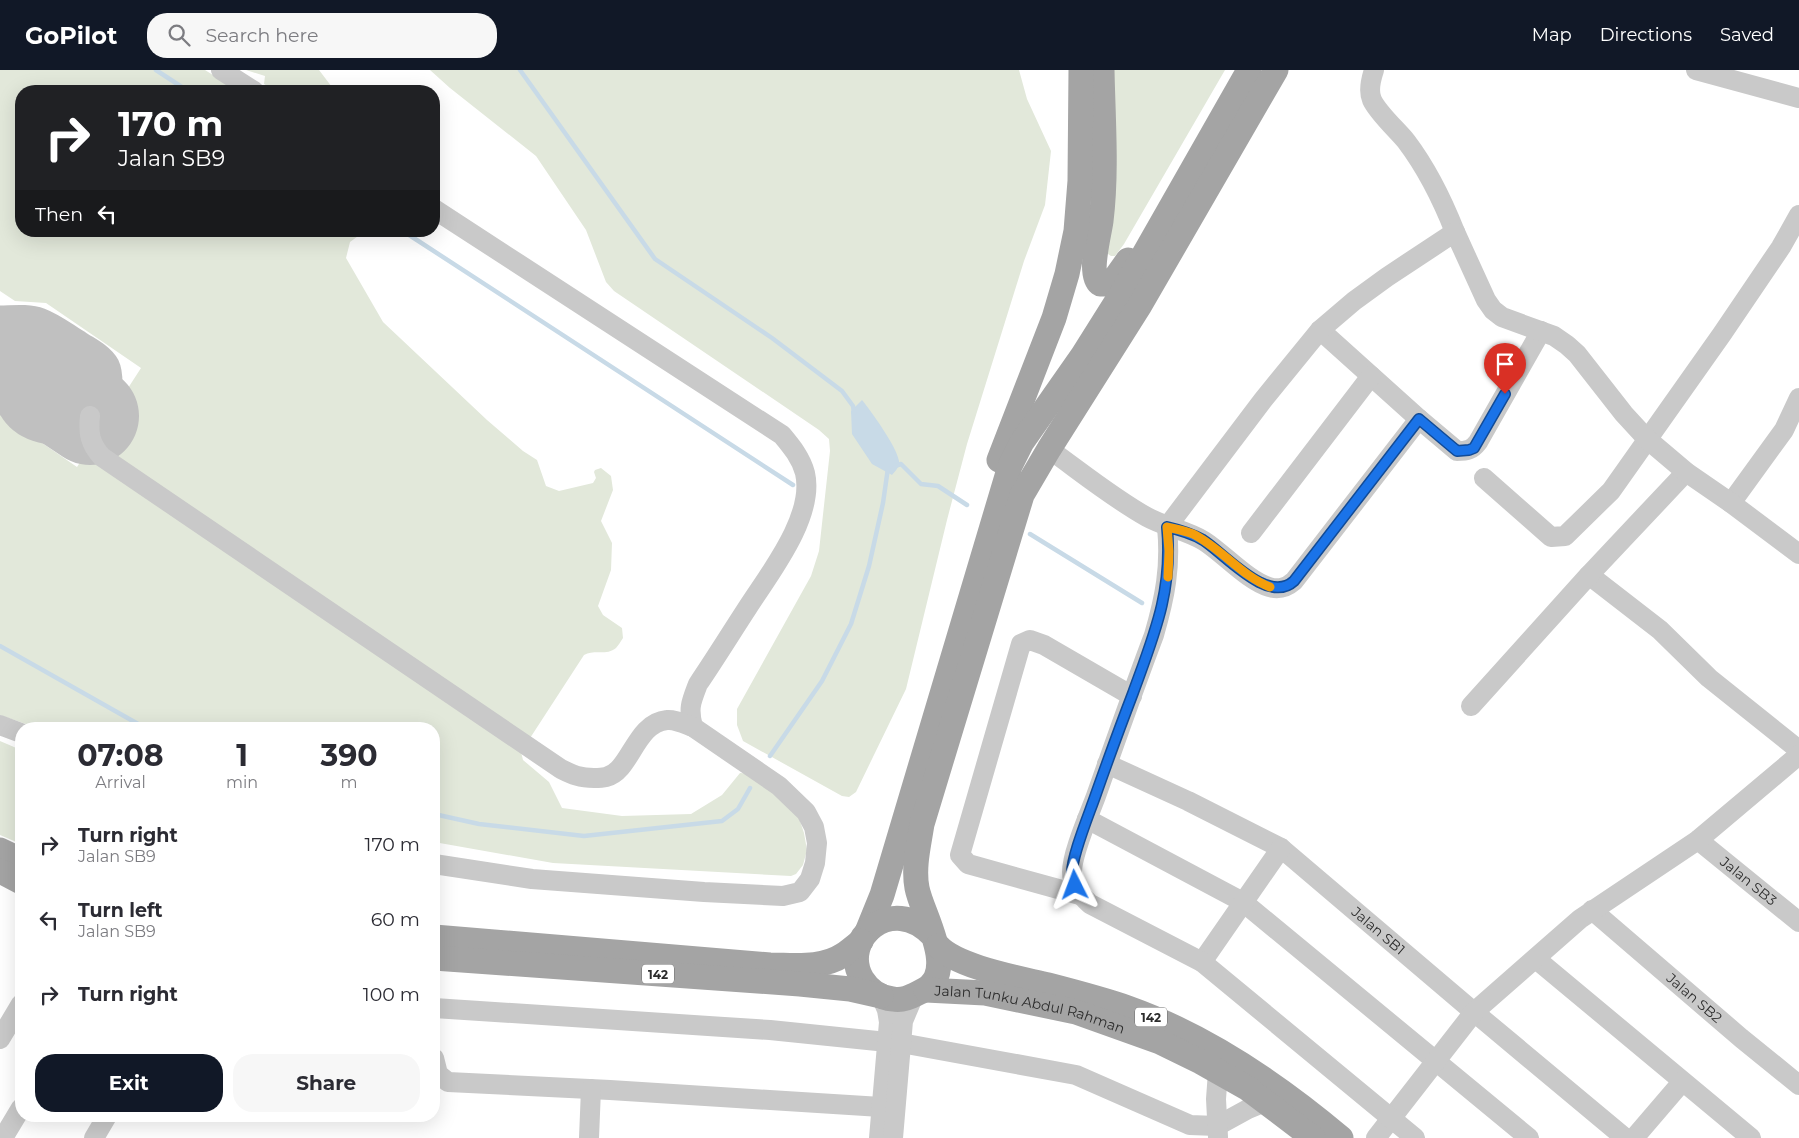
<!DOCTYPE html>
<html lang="en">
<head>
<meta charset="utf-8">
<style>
  body { margin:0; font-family:Montserrat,sans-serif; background:#f7f7f7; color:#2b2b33; height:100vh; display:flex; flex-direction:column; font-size:19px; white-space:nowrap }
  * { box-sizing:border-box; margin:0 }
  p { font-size:16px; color:#7c7c81 }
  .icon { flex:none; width:28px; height:28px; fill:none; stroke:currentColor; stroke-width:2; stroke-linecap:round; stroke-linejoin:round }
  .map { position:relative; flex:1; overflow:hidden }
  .side { position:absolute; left:15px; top:652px; width:425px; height:400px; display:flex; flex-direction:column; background:#fff; border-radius:20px; box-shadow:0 5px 20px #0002 }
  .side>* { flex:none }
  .banner { position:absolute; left:15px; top:15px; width:425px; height:152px; border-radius:20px; box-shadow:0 5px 20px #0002; background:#202124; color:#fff; overflow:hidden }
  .pin { position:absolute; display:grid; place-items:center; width:42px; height:42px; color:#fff; margin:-51px -21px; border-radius:50% 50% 50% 0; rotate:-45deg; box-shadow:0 0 5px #0007 }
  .pin .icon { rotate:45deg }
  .me { position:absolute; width:55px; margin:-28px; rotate:357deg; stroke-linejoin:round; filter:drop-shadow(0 0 4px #0008) }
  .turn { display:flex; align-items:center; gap:18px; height:105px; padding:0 20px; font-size:22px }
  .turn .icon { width:65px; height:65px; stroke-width:2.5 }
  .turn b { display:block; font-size:35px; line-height:42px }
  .then { display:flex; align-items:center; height:48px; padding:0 20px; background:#0003; gap:10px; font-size:19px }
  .eta { display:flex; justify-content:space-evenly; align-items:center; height:85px; text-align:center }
  .eta b { font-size:30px; font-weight:700; line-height:35px }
  .button { display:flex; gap:10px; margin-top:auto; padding:10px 20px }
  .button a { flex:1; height:58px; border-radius:20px; background:#111827; color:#fff; font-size:20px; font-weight:700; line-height:58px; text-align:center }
  .button a+a { background:#f7f7f7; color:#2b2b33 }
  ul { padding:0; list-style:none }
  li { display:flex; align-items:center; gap:15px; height:75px; padding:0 20px }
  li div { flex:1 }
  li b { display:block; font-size:19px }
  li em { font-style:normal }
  header { display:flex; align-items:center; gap:30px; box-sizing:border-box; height:70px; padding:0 25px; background:#111827; color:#fff }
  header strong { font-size:24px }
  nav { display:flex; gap:28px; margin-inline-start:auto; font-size:18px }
  .search { width:350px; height:45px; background:#f7f7f7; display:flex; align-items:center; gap:12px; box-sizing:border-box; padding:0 18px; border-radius:20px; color:#7c7c81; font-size:19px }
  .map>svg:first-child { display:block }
  .green { fill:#e2e8da }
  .water { fill:#c8dae7 }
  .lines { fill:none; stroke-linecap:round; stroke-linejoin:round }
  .stream { stroke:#c8dae7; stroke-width:4.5 }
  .taxiway { stroke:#c0c0c0; stroke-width:39 }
  .runway { stroke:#c0c0c0; stroke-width:98 }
  .minor { stroke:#c9c9c9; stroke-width:20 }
  .major { stroke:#a4a4a4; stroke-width:25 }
  .route-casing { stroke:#114b97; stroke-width:12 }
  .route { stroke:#1a73e8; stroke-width:9 }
  .slow { stroke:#f59e0b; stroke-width:9 }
  .labels { text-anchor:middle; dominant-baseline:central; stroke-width:5; stroke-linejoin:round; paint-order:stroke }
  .shield { fill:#fff; stroke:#6b6b6b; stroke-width:1 }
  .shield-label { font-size:12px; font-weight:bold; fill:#2c2c2c }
  .street-label { font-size:14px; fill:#2c2c2c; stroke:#fff }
</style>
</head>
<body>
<header>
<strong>GoPilot</strong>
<div class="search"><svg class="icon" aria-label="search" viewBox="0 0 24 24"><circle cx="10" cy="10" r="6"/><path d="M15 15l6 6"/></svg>Search here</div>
<nav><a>Map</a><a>Directions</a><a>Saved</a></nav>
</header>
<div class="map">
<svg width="1799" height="1068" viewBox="0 0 1799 1068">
  <rect width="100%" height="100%" fill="#fff"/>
  <path class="green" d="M0,0H205L238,21H21V161H365L350,172L346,188L383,252L487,350L523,381L537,390L546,416L559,421L593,413L596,408L594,402L595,400L601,398L611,406L613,420L601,451L612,473L611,500L598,536L603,545L622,558L623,568C621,571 618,576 616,578C607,586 594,579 584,585L521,682L523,690L549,712L562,738L622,746L691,744L722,725L740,703L752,704L797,742L804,763L807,780L803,795L796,804L791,806L553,793L434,772V659H40L0,645V344L77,397L141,298L46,233L15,231L0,221Z
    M246,0H319L335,21H276L264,14L265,6Z
    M430,0H1019L1027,29L1051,81L1045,135L1024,191L967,374L947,450L906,619L856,722L849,727L842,726L743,671L737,655V639L811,506L819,481L830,381L829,369L819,360L614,221L606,212L586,160L536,86L450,18Z
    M1110,0H1225L1124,174L1115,186H1111L1108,184Z
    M0,671L21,680V774L0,765Z"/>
  <path class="water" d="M862,330C871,341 897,377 899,391C900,397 895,401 892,405L872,394L852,364L851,341Z"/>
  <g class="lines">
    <path class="stream" d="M156,0L188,21
      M520,0L655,189L772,268L842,321L853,336L854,343
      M403,161L793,415
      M895,396L901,394L921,414L938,416L967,435
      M1030,464L1142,533
      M0,576L147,659
      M770,686L822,611L851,554L869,496L883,433L888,398
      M434,744L479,754L584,766L722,751L738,739L750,718"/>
    <path class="taxiway" d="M0,255C12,255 27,253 38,257C51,262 62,271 74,278C82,284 96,290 101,299C103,303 103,310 103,314C106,359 36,369 17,335C14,330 13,322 11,317C8,307 5,298 0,289"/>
    <path class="runway" d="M0,286L90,346"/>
    <g class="minor">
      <path d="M221,0L254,21"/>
      <path d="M1374,0C1371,9 1368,21 1372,30C1378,43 1397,60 1406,71C1428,100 1442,129 1455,162"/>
      <path d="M1696,0L1799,28"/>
      <path d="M434,139L782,365C792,377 801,388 805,403C815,446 770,503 748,537C731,563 715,589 698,614C691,632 688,638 693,657"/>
      <path d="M1320,260L1419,349L1457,381C1467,381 1472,380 1478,372L1541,261"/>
      <path d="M90,346C88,363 90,374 102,387L561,699C573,705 580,708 594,708C598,708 602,708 606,707C631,701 635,653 667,650C675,649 685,654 693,657L779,716L806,742L814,757L817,773L815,793L810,809L800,822L783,826L704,822L532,809L434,794"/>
      <path d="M1049,379C1081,402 1113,428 1147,447C1165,457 1186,460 1204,471C1223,483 1248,511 1269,517C1279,520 1286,518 1294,511L1419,349"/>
      <path d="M1484,408L1551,467L1565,466L1611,421L1722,264L1781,177L1799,145"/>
      <path d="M1731,433L1784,360L1799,328"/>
      <path d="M1251,463L1371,306"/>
      <path d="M1589,505L1660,560L1709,608L1799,680"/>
      <path d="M1471,636L1589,505L1686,402"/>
      <path d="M0,655L21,663"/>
      <path id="s1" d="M1107,694L1188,731L1281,778L1474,942L1625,1068"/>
      <path d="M1087,749L1243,832L1529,1068"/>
      <path id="s2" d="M1698,770L1799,852"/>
      <path d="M1080,825L968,794L960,785L1021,574L1030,570L1044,575L1132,626"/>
      <path id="s3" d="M1592,840L1741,968L1799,1015"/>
      <path d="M1536,889L1751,1068"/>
      <path d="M1202,892L1281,778"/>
      <path d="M434,938L770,960L887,972"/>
      <path d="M0,969L21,934"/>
      <path d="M901,973L1076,1005L1190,1055L1217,1056L1248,1039L1265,1032"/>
      <path d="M434,988L438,1004L448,1012L610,1020L881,1037"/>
      <path d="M1218,1002L1216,1029L1218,1067"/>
      <path d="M3,1068L21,1038"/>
      <path d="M94,1068L107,1046"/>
      <path d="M589,1068L591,1019"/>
      <path d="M879,1068L889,952L887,940L881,926"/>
      <path d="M893,1068L903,951L914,925"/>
      <path d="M1376,1068L1474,942L1580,849L1698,770L1799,685"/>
      <path d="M1415,1068L1202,892L1090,834C1081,826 1072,816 1072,802C1072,783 1089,745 1096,726C1115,672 1134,618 1154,565C1165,527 1171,497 1167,457L1263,330L1320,260L1354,231L1387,207L1455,162L1486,230L1493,240L1502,247L1554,266L1567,275L1577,284L1624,344L1647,369L1686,402L1731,433L1799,484"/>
      <path d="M1634,1068L1682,1012"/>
    </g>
    <g class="major">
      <path d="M1102,0C1103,50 1107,102 1101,151C1099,166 1088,204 1100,214H1111L1128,190"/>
      <path d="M999,390L1054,248L1067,204L1076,161L1080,111L1081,0"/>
      <path d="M0,780L21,790"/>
      <path d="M0,801L21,812"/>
      <path d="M867,862L882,825L1010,396L1022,372L1083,285L1122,223L1249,0"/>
      <path d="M932,865C892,823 839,869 862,909C869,920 880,928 893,929C904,931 912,926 922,921C960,903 922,845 917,818C913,797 919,774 922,754L1022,425L1049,379L1140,235L1276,0"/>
      <path d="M434,867L770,895C794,895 822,899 843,885C849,881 855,876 861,871"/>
      <path d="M938,876C957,897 1019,908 1048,915C1075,922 1102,929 1128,938C1207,966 1277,1014 1341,1068"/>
      <path d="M434,888L800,914L850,919L881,926"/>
      <path id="s4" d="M926,920L985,923L1076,942L1160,972L1201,992L1247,1018L1313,1068"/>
    </g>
  </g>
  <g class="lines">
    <defs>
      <path id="route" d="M1075,815C1074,811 1073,808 1072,804C1071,787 1090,742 1096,724C1108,690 1120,657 1133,623C1154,565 1173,521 1167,457C1180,460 1191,463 1203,470C1225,484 1268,535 1294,511L1419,349L1457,381L1469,380L1474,378L1505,324"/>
    </defs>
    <use href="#route" class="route-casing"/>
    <use href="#route" class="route"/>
    <path class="slow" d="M1168,507L1169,481L1167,457C1175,459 1185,461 1193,464C1221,478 1241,506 1270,517"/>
  </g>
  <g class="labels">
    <g class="shield">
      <rect x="642" y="894.5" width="32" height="19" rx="4"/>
      <rect x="1135" y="937.5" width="32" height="19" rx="4"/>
    </g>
    <g class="shield-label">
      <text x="658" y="904">142</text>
      <text x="1151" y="947">142</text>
    </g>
    <g class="street-label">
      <text stroke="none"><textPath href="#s2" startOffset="65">Jalan SB3</textPath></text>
      <text stroke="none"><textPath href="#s1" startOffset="321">Jalan SB1</textPath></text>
      <text stroke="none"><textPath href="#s3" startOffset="135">Jalan SB2</textPath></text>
      <text stroke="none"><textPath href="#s4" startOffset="106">Jalan Tunku Abdul Rahman</textPath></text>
    </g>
  </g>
</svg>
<div class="pin" style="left:1505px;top:324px;background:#d93025"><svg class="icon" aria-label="arrive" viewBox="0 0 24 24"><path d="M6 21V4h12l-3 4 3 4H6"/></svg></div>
<svg class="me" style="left:1075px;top:815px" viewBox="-20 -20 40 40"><path d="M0-17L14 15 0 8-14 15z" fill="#1a73e8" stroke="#fff" stroke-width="4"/></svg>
<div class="banner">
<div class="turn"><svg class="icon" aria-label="right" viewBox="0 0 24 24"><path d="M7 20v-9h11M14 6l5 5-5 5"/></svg><div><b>170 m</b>Jalan SB9</div></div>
<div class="then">Then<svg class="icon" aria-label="left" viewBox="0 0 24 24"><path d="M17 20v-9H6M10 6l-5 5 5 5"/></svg></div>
</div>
<section class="side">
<div class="eta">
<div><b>07:08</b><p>Arrival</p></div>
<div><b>1</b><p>min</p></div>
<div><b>390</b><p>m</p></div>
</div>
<ul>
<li><svg class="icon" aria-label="right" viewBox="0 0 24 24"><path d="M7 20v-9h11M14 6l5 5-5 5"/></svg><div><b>Turn right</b><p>Jalan SB9</p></div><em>170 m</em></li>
<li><svg class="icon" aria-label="left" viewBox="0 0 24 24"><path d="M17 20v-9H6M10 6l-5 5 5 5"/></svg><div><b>Turn left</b><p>Jalan SB9</p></div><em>60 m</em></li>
<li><svg class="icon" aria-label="right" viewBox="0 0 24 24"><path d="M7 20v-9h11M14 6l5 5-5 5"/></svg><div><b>Turn right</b></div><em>100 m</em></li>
</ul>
<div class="button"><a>Exit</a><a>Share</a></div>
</section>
</div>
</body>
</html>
